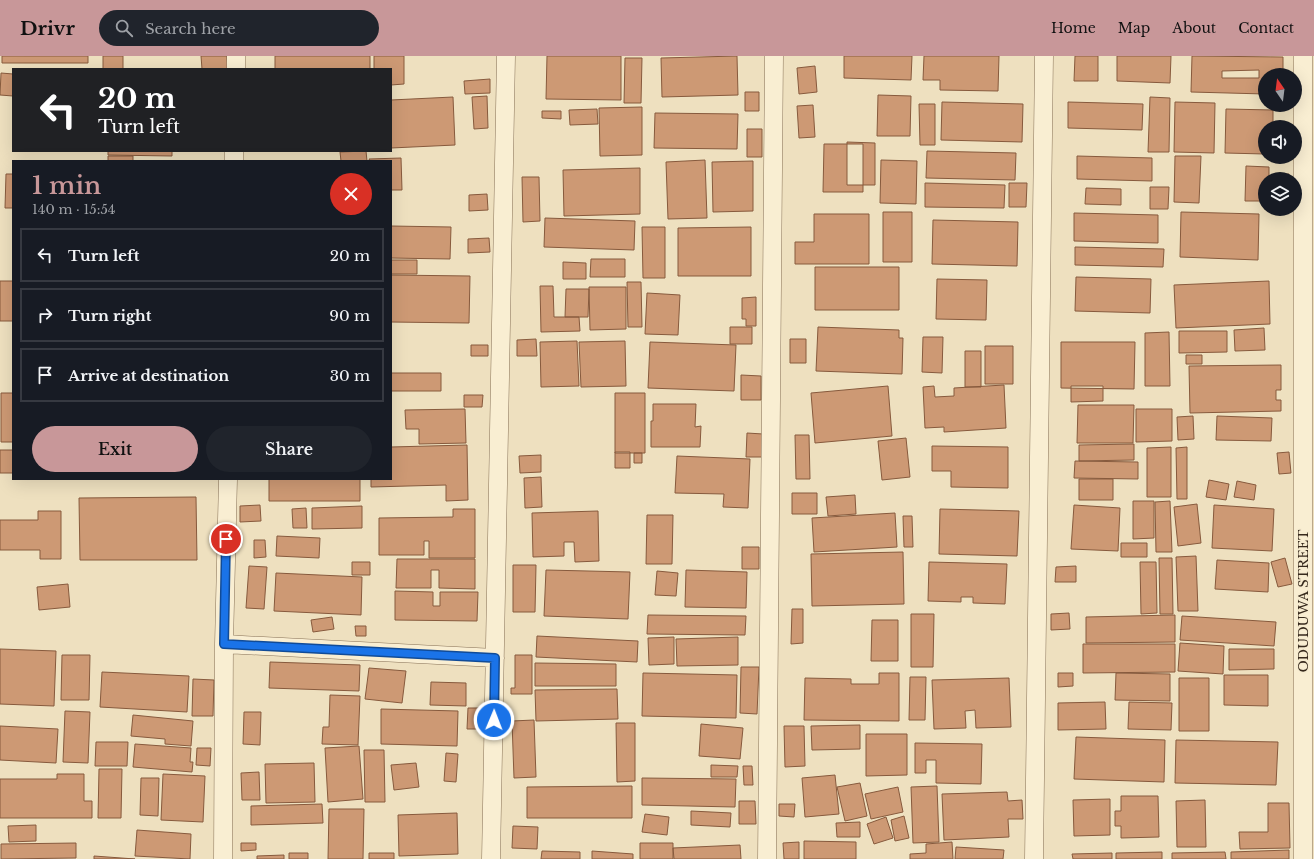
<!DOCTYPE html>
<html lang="en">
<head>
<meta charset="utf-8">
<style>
  body { margin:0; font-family:"Libre Baskerville",serif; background:#20242c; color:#f1f3f6; height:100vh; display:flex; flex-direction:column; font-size:15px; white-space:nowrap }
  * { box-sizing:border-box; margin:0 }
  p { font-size:13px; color:#9ea1a6 }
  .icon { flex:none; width:22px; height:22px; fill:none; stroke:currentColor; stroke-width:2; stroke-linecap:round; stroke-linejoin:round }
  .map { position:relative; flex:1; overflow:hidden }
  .sheet { position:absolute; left:12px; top:104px; width:380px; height:320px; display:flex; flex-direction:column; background:#171b24; border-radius:0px; box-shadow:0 4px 16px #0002 }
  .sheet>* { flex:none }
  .banner { position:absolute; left:12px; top:12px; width:380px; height:84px; border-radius:0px; box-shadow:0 4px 16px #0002; background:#202124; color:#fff; overflow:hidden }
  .needle { width:26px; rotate:346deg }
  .tools { position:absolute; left:1258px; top:12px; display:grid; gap:8px }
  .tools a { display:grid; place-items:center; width:44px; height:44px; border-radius:50%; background:#171b24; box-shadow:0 4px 16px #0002; font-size:20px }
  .pin { position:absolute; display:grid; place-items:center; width:34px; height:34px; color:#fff; margin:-17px; border:2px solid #fff; border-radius:50%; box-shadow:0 1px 4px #0007 }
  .me { position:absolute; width:44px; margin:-22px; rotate:1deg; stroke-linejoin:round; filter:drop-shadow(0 0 3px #0008) }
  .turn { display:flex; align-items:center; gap:14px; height:84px; padding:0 20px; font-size:18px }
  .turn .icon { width:52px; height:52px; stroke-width:2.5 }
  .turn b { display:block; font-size:28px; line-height:34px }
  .round { display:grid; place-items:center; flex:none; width:42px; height:42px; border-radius:21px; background:#20242c }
  .headline { display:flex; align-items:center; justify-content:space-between; height:68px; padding:0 20px }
  h1 { font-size:24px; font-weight:600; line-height:30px; color:#c89799 }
  .action { display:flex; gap:8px; margin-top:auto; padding:8px 20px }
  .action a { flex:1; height:46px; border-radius:24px; background:#c89799; color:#111; font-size:16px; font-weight:600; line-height:46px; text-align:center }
  .action a+a { background:#20242c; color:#f1f3f6 }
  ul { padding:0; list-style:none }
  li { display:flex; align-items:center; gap:12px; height:54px; margin:0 8px 6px; padding:0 12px; border:2px solid #363941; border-radius:0px }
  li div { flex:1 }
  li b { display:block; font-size:15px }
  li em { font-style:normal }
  header { display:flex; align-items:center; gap:24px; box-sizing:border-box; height:56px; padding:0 20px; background:#c89799; color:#111 }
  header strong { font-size:19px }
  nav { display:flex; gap:22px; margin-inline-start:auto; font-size:14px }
  .search { width:280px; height:36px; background:#20242c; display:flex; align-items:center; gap:10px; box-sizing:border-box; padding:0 14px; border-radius:22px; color:#9ea1a6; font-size:15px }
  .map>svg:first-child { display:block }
  .building { fill:#cd9974; stroke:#875a3d; fill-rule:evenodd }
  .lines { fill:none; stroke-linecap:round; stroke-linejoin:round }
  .minor-casing { stroke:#877157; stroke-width:19 }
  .minor { stroke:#f9eed2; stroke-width:18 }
  .route-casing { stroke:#114b97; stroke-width:10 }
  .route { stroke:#1a73e8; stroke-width:7 }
  .labels { text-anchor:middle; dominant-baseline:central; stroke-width:3; stroke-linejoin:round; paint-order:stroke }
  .street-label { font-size:13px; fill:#36291c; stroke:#f6ebcf }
</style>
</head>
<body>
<header>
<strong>Drivr</strong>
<div class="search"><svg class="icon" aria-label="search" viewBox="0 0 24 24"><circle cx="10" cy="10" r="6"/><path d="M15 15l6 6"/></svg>Search here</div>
<nav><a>Home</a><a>Map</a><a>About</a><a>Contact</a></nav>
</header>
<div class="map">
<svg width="1314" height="803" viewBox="0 0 1314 803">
  <rect width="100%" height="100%" fill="#eee0bf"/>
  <path class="building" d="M2,0H88V7H2Z
    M103,0H123V13H103Z
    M201,0H227L228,13H202Z
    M275,0H370V13H275Z
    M374,0H404V28L391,29V13H374Z
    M547,0H621V44L546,43Z
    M737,0L738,39L662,41L661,2Z
    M844,0H912L911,24L844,22Z
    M924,0H999L998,35L940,34V24H923Z
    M1075,0H1098V25H1074Z
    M1117,0H1171L1170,27L1117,25Z
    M1192,0L1283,1V19H1265V38L1191,36ZM1259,14V22H1222V15Z
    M625,2H642L641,47H624Z
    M815,10L817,36L799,38L797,12Z
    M1,17L13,18V40L0,39Z
    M490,23V37L465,38L464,25Z
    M745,36H759V55H745Z
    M878,39L911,40L910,80H877Z
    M487,40L488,72L474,73L472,41Z
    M453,41L455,89L391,92V44Z
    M1150,41L1170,42L1169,96H1148Z
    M942,46L1023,48L1022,86L941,84Z
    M1068,46L1143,48L1142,74L1068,72Z
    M1175,46L1215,47L1214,97L1174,96Z
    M919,48H935V89H920Z
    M813,49L815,81L799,82L797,50Z
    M642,51V99L600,100L599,52Z
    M597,53L598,68L570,69L569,54Z
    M1226,53L1273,54V71H1265V98L1225,97Z
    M542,55H561V63L542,62Z
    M655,57L738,58L737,93L654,92Z
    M747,73H762V101H747Z
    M847,86L875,87V129H847Z
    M824,88H863V136H823Z
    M108,95H172V100L108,99Z
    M366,95L367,105H341L340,96Z
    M927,95L1016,97L1015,124L926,122Z
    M108,100H133V105H108Z
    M1077,100L1152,102V125L1077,123Z
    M1175,100H1201L1199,147L1174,146Z
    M401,102L402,134H391V105H370L369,103Z
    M705,104L707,162L668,163L666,106Z
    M881,104L917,105L916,148L880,147Z
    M753,105V155L713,156L712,106Z
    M1246,110L1269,111V123H1265V145H1245Z
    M640,112V158L564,160L563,114Z
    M6,118H13V152H5Z
    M1289,118V123H1275L1274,119Z
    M522,121H539L540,165L523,166Z
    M925,127L1005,129L1004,152L925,151Z
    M1009,127H1027L1026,151H1009Z
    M1150,131H1169L1168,153H1150Z
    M1086,132L1121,133V149L1085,148Z
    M487,138L488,154L469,155V139Z
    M883,156H912V206H883Z
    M1181,156L1259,158L1258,204L1180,201Z
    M1074,157L1158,159V187L1074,185Z
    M814,158H869V208H795V186H814Z
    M545,162L635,165L634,194L544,191Z
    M933,164L1018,166L1017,210L932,208Z
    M391,170L451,171L450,203L391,202Z
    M642,171H665V222H643Z
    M751,171V220H678V172Z
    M489,182L490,196L468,197V183Z
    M1075,191L1164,193L1163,211L1075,209Z
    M591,203H625V221H590Z
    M391,204H417V218H391Z
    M563,206L586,207V223H563Z
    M815,211H899V254H815Z
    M391,219L470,220L469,267L391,266Z
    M1076,221L1151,223L1150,257L1075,255Z
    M937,223L987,224L986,264L936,263Z
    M0,225H13V265H0Z
    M1269,225L1270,268L1176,272L1174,229Z
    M627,226H641L642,271H628Z
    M540,230H553L554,261H579L580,275L541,276Z
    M589,231H626V273L590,274Z
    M566,233H589L588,261H565Z
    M647,237L680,239L678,279L645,278Z
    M756,241V270H746V263H742V242Z
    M730,271H752V288H730Z
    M818,271L899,274V282H903L902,318L816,315Z
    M1264,272L1265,294L1235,295L1234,274Z
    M1179,275H1227V296L1179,297Z
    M1169,276L1170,330H1145V277Z
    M923,281H943L942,317L922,316Z
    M536,283L537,300H517V284Z
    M790,283H806V307H790Z
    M577,285L579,330L541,331L540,286Z
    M625,285L626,330L581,331L579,286Z
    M650,286L736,289L734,335L648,332Z
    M1061,286H1135L1134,333L1061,332Z
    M471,289H488V300H471Z
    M985,290H1013V328H985Z
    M965,295H981V331H965Z
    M1186,299H1202V308H1186Z
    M1281,309V334H1276V344H1281V355L1190,357L1189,310Z
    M391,317H441V335H391Z
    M741,319L761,320V344H741Z
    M1004,329L1006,372L944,376V371L925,372L923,331L934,330L935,341L954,340V332Z
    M888,330L892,380L815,387L811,337Z
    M1071,330H1103V345L1071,346Z
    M1,337H13V386H1Z
    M615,337H645V397H615Z
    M464,339H483L482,351H464Z
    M653,348H696L695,371L701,370L700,391H651V365H653Z
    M1078,349H1134L1133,387H1077Z
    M465,353L466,387L419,388V373H406L405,354Z
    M1136,353H1172V385L1136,386Z
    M1193,360L1194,383L1178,384L1177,361Z
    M1217,360L1272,362L1271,385L1216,384Z
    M747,377L763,378L762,401H746Z
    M795,379H809L810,423H796Z
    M906,382L910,421L882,424L878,385Z
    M1134,388V404L1079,405V389Z
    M467,389L468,444L446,445V429L371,431V423H391V391Z
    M932,390L1008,391V432L951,431V415H932Z
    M1171,391V441H1147V392Z
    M1187,391V443H1177L1176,392Z
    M0,394H13V417H0Z
    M615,396H630V412H615Z
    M1289,396L1291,417L1279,418L1277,397Z
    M634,397H642V407H634Z
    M541,399V416L520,417L519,400Z
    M677,400L750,403L748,452L723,451L724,438L675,437Z
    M1075,405L1138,406V423L1074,422Z
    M541,421L542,451L525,452L524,422Z
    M269,423H360V445H269Z
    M1079,423H1113V444H1079Z
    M1209,424L1229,428L1226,444L1206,441Z
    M1237,425L1256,429L1254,444L1234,441Z
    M792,437H817V458H792Z
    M855,439L856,458L828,460L826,441Z
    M196,441L197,504H80L79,442Z
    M1133,445H1154V482L1133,483Z
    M1170,445L1172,496H1156L1155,446Z
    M1197,448L1201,487L1178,490L1174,451Z
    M260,449L261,465L240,466V450Z
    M1074,449L1120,452L1118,495L1071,493Z
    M1214,449L1274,453L1272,495L1212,492Z
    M362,450V472L312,473V452Z
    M306,452L307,472H293L292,453Z
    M453,453H475V502H429V485H424V499H379V462L453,461Z
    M940,453L1019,455L1017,500L939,498Z
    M38,455H61V503H40V494H0V464H38Z
    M598,455L599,505L575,506L574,486H564V500L533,501L532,457Z
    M895,457L897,491L814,496L812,462Z
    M647,459H673L672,508H646Z
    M903,460H912L913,491H904Z
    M277,480L320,482L319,502L276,500Z
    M254,484H265L266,501L254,502Z
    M1121,487H1147V501H1121Z
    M742,491H759V513H742Z
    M903,496L904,548L812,550L811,498Z
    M1196,500L1198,555H1178L1176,501Z
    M1159,502H1172L1173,558H1160Z
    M1285,502L1292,528L1278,531L1271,506Z
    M397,503H475V533L439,532V514H431V532H396Z
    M1217,504L1269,507L1268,536L1215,533Z
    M352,506H370V519H352Z
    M929,506L1007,508L1005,548L973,547V541H961V546L928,545Z
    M1140,506H1156L1157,557L1141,558Z
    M513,509H536L535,556H513Z
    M249,510L267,511L264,553L246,552Z
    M1076,510V526H1055L1056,511Z
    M546,514L630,516L628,563L544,560Z
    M686,514L747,516L746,552L685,551Z
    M657,515L678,517L676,540L655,539Z
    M276,517L362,521L361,559L274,555Z
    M68,528L70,551L39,554L37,531Z
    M395,535L433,536V550H440V536H478L477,565L395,564Z
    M792,553H803V587L791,588Z
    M1069,557L1070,573L1051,574V558Z
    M911,558H934L933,611H911Z
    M648,559L746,560L745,579L647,578Z
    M1175,559V586L1086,587V561Z
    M1182,560L1276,566L1274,590L1180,584Z
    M332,561L334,573L313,576L311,564Z
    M872,564H898V605H871Z
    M355,570H366V580H356Z
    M537,580L638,585L637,606L536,601Z
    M674,581V608L649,609L648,582Z
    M738,581V609L677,610L676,583Z
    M1180,587L1224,590L1223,618L1178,615Z
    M1083,588H1175V616L1083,617Z
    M0,593L56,595L54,650L0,648Z
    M1229,593H1274V613L1229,614Z
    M62,599H90L89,644H61Z
    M515,599H532V638H511V632H515Z
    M270,606L360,609L359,635L269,632Z
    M535,607L616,608V630H535Z
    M741,611H759L757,658L740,657Z
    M369,612L406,615L402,647L365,643Z
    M102,616L189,620L187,656L100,651Z
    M643,617L737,619L736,662L642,660Z
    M879,617H899V665L804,664L805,622L851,623V628H879Z
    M1058,617H1073V630L1058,631Z
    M1116,617L1170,618V645L1115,644Z
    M1224,619H1268V650L1224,649Z
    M910,621H926L925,664H909Z
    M1009,622L1011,671L976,672L975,654L965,655L966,672L934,673L932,624Z
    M1179,622H1209V675H1179Z
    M193,623L214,624L213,660H192Z
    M431,626L466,627V650L430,649Z
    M617,633L618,663L536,665L535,634Z
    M330,639L360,640L358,689L322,688L323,671H329Z
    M1105,646L1106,673L1058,674V647Z
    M1129,646L1172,647L1171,674L1128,673Z
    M468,652H481L480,673H467Z
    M381,653L458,655L457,690L381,688Z
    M65,655L90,656L88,707L63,706Z
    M244,656H261L260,689L243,688Z
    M133,659L193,665L191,690L165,688V683L131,680Z
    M534,664L536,721L514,722L512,665Z
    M616,667H635V725L617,726Z
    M701,668L743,672L740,703L699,700Z
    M860,669V693L812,694L811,670Z
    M0,670L58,673L56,707L0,704Z
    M784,670H804L805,710L785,711Z
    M866,678H907V719L866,720Z
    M1076,681L1165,684L1164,726L1074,723Z
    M1176,684L1278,686L1276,729L1175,727Z
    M96,686H128L127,710H95Z
    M915,687L982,688L981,728L936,727V704H926V717H915Z
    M135,688L191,692L190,706H193L192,716L133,711Z
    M359,690L363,743L328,746L325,692Z
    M197,692H211L210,710L196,709Z
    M364,694H384L385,746H365Z
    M446,697L458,698L456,726L444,725Z
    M314,707L315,746L266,747L265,708Z
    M416,707L419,731L394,734L391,709Z
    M711,709L738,710L737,721H711Z
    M743,710H752L753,729H744Z
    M99,713H122L121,762H98Z
    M259,716L260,744H242L241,717Z
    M57,718H84V745H92V762H0V723H57Z
    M163,718L205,720L203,766L161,764Z
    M835,719L839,758L805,761L802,722Z
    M141,722H159L158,760L140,759Z
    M642,722L736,723L735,751L642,749Z
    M860,727L867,760L845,765L837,731Z
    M632,730V762H527V731Z
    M937,730L939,786L913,787L911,731Z
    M898,731L903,756L871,763L865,738Z
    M1007,736L1008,745L1022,744L1023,763H1008L1009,781L944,784L942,738Z
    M1121,740H1158L1159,781L1121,782V770H1115V755H1121Z
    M1110,743V779L1074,780L1073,744Z
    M1205,744L1206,791H1177L1176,745Z
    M739,745H755L756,768H739Z
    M1268,747H1289L1290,792L1240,793L1239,776H1268Z
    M322,748L323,767L251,769V750Z
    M779,748H795L794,761L779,760Z
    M329,753H364L363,803H328Z
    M691,755L731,757L730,771L691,769Z
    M457,757L458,798L399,800L398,759Z
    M645,758L669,761L667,779L642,776Z
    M904,760L909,782L895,785L891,764Z
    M886,761L893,782L874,788L867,768Z
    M860,766V781H837L836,767Z
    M36,769V785L9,786L8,770Z
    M513,770L538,771L537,793L512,792Z
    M137,774L191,778L190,803L135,800Z
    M804,785L856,786V803H804Z
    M799,786V803H784L783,787Z
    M952,786L953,803H910V798L926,797V788Z
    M76,787V802L1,803V788Z
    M241,787H256V794L241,795Z
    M640,787H673V803H640Z
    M740,789L741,803H674L673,792Z
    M956,791L1004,794L1003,803H955Z
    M1289,794V803H1231V796Z
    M542,795L580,796V803H541Z
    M592,795L633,798V803H592Z
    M1162,796V803H1116V797Z
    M1225,796L1226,803H1172V797Z
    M289,797H308V803H289Z
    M369,797H394V803H369Z
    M1112,797V803H1073L1072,798Z
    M284,799V803H257V800Z
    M94,800L135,803H94Z"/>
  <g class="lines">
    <defs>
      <path id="minor" d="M236,13V0
        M234,105V95
        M224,588L495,602
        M223,803L224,588L228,423
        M491,803L506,0
        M767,803L774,0
        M1034,803L1044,0
        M1303,803V0"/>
    </defs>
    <use href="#minor" class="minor-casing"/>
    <use href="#minor" class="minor"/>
  </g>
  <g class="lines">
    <defs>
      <path id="route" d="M226,483L224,588L495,602L494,664"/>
    </defs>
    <use href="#route" class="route-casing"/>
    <use href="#route" class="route"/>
  </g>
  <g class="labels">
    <g class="street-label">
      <text transform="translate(1303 545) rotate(-90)">ODUDUWA STREET</text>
    </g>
  </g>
</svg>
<div class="tools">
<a><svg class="needle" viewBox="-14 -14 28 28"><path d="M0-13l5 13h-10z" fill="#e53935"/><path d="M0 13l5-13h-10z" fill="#9ea1a6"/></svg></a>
<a><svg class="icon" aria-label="sound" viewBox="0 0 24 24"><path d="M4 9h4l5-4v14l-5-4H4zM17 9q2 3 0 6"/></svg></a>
<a><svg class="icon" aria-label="layers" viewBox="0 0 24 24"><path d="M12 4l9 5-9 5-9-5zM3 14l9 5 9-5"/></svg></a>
</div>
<div class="pin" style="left:226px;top:483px;background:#d93025"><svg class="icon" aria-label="arrive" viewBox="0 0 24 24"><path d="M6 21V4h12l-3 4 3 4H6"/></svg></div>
<svg class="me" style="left:494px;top:664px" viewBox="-20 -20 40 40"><circle r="17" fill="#1a73e8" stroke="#fff" stroke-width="3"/><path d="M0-11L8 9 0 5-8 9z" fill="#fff"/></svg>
<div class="banner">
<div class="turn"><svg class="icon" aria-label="left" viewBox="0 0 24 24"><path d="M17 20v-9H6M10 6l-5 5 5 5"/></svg><div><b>20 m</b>Turn left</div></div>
</div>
<section class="sheet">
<div class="headline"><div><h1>1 min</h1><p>140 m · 15:54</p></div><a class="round" style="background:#d93025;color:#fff"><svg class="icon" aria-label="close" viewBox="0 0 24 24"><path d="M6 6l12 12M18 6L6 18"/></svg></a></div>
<ul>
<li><svg class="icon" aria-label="left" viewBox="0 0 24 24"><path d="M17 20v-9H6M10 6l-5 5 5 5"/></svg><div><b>Turn left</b></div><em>20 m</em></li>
<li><svg class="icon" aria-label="right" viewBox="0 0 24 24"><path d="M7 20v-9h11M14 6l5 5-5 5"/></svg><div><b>Turn right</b></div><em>90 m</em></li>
<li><svg class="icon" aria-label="arrive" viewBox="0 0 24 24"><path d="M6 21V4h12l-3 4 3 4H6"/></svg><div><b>Arrive at destination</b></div><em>30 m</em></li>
</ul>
<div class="action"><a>Exit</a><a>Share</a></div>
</section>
</div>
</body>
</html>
